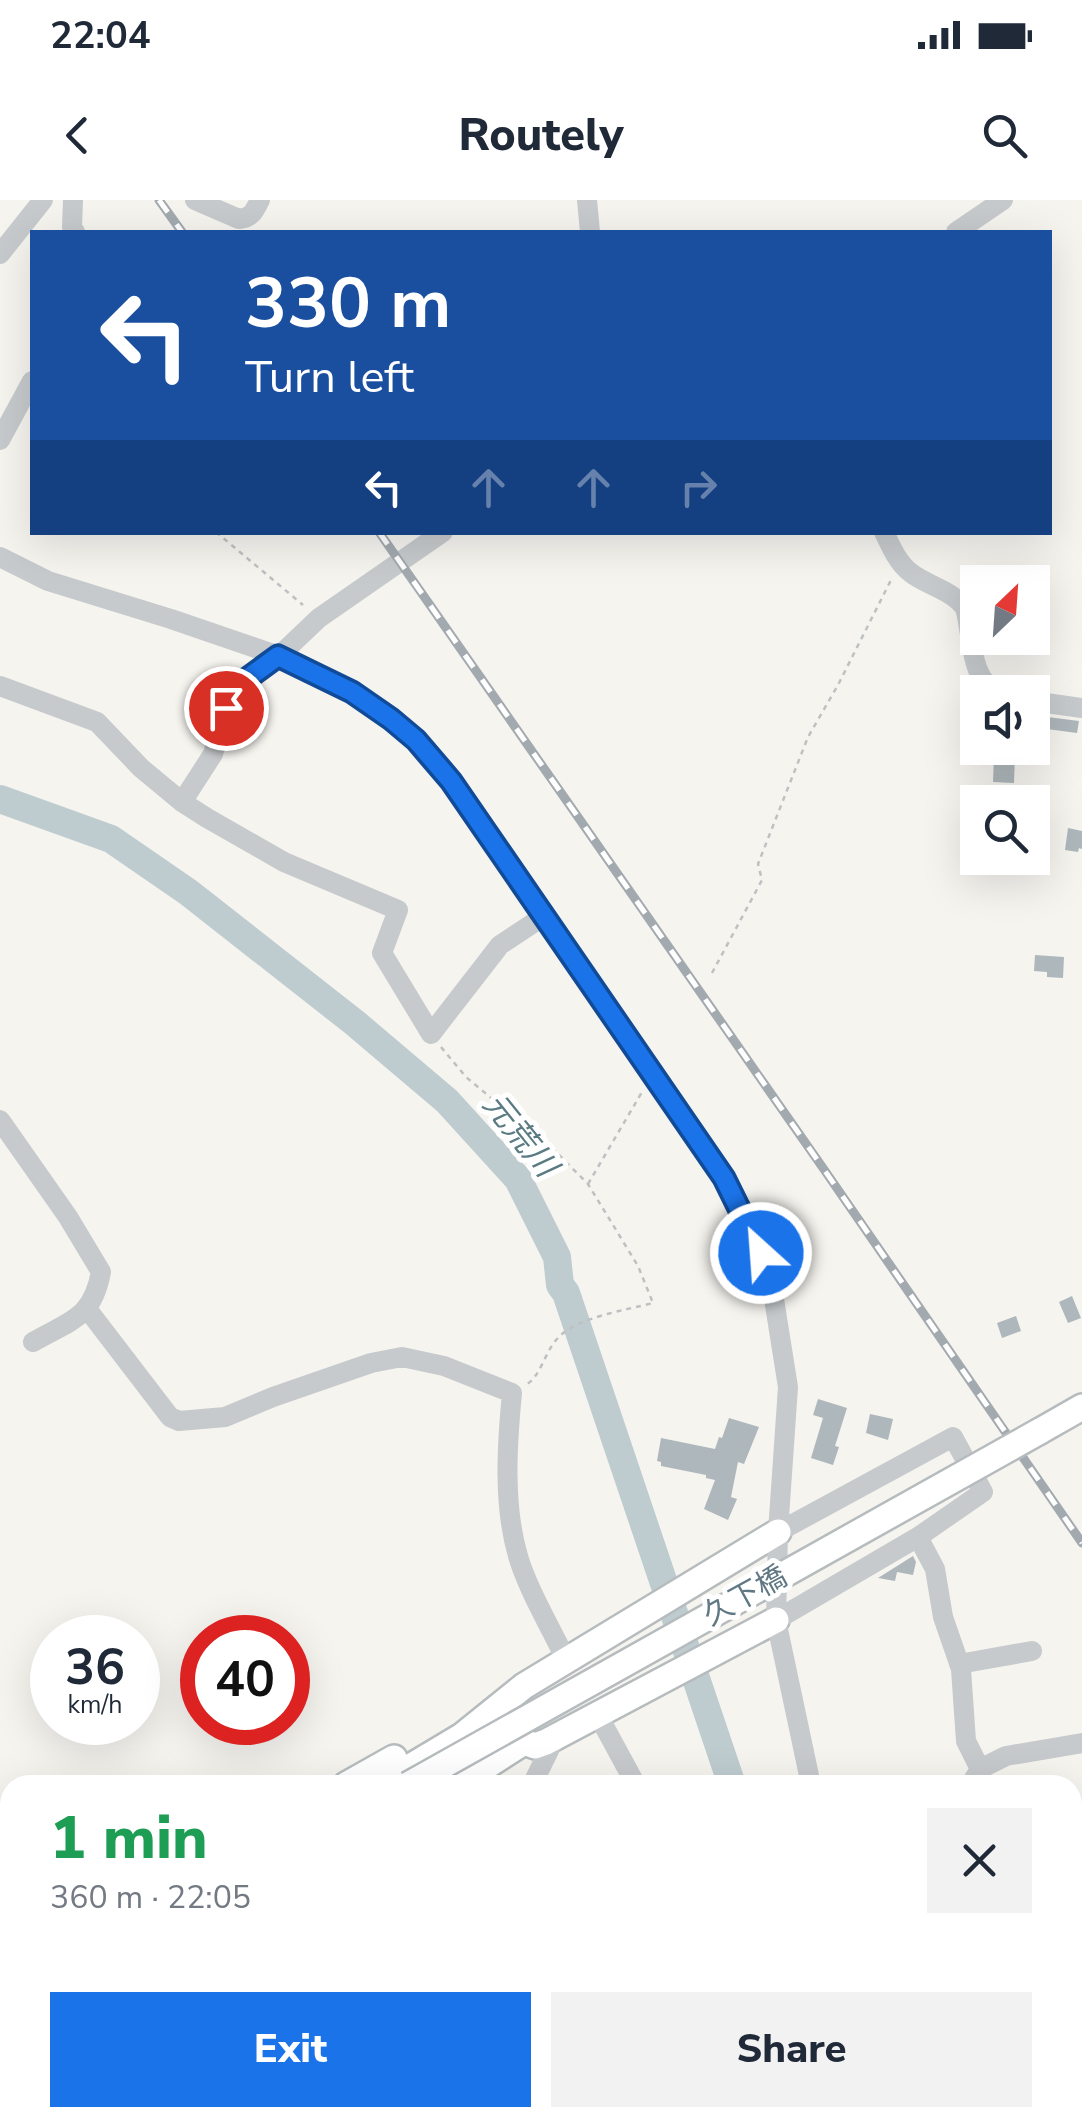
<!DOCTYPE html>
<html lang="en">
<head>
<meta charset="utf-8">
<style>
  body { margin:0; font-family:"Nunito Sans","Noto Sans JP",sans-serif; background:#f2f2f3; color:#1f2937; height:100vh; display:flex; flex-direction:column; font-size:38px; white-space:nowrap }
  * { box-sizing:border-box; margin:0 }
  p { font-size:32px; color:#747a83 }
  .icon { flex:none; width:55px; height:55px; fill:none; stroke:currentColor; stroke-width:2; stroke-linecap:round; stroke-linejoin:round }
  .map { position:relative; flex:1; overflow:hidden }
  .panel { position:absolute; left:0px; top:1575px; width:1082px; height:352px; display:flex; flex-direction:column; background:#fff; border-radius:30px 30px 0 0; box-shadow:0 10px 40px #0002 }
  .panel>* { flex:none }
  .banner { position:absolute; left:30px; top:30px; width:1022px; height:305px; border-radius:0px; box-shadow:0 10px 40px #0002; background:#1a4fa0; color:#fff; overflow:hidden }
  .needle { width:65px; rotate:25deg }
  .controls { position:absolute; left:960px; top:365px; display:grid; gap:20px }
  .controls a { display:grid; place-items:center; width:90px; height:90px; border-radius:0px; background:#fff; box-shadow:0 10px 40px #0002; font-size:50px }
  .speed { position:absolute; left:30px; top:1415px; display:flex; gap:20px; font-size:50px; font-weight:700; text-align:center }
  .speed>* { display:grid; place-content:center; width:130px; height:130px; border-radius:50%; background:#fff; box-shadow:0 10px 40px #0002; line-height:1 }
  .speed small { font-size:25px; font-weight:400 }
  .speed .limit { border:15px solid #d22; background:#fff; color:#111 }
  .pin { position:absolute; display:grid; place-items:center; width:85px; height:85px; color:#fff; margin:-42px; border:5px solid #fff; border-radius:50%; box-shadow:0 2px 10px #0007 }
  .me { position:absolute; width:110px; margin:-55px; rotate:334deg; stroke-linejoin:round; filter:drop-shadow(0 0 8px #0008) }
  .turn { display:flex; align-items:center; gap:35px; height:210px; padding:0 50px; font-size:45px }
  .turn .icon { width:130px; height:130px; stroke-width:2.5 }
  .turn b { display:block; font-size:70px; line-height:85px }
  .lanes { display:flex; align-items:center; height:95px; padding:0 50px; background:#0003; justify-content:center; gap:50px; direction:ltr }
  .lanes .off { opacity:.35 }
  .round { display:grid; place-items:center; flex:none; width:105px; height:105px; border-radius:0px; background:#f2f2f3 }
  .summary { display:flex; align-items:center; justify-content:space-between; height:170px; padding:0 50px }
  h1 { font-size:60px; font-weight:800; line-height:75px; color:#1e9e55 }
  .button { display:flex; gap:20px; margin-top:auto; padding:20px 50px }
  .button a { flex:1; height:115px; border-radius:0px; background:#1a73e8; color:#fff; font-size:40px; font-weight:800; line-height:115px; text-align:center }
  .button a+a { background:#f2f2f3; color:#1f2937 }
  .status { display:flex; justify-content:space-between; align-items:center; height:70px; padding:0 50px; background:#fff; direction:ltr }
  .status svg { height:28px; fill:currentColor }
  header { display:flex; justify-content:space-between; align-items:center; height:130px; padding:0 50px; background:#fff; font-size:45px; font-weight:800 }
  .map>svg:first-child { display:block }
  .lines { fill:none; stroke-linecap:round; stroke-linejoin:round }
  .river { stroke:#beccd0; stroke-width:28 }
  .building { fill:#aeb7bb }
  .major-casing { stroke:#b6bbbe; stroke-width:30 }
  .path { stroke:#bec1c2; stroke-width:2.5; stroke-dasharray:5 5; stroke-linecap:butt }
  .minor { stroke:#c6cacc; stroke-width:20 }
  .major { stroke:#fff; stroke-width:25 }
  .rail-casing { stroke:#a3aaaf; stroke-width:9 }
  .rail { stroke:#fff; stroke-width:5; stroke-dasharray:15; stroke-linecap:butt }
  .major-bridge-casing { stroke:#b6bbbe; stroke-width:30; stroke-linecap:butt }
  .major-bridge { stroke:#fff; stroke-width:25 }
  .route-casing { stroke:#114b97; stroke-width:25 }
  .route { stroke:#1a73e8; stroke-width:18 }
  .labels { text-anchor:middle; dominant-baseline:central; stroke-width:10; stroke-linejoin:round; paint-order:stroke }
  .street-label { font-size:30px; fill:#607784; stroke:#fff }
  .water-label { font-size:32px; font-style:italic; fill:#5b7b82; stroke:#fff }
</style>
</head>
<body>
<div class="status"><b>22:04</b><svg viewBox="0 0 49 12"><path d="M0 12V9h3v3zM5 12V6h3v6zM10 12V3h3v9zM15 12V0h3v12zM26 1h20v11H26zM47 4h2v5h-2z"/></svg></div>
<header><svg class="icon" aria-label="back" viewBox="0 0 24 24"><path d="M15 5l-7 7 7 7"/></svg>Routely<svg class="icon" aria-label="search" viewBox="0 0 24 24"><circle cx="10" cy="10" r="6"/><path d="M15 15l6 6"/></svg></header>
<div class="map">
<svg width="1082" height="1926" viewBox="0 0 1082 1926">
  <rect width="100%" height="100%" fill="#f5f4ef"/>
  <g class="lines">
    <path class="river" d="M0,599L111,639L188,692L355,823L447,901L518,979L557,1057L560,1085L566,1093L732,1585
      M884,1918L893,1926"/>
  </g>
  <path class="building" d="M1032,515L1079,521L1077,533L1032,527Z
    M994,554H1015L1014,583L993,582Z
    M1068,628L1082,631V649L1079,648L1078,652L1065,650Z
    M1035,755L1064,757L1063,778L1047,777V772L1034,771Z
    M1072,1096L1081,1118L1068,1123L1059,1102Z
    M1016,1116L1021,1131L1002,1138L997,1123Z
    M818,1199L847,1208L835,1246L839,1247L833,1265L811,1258L823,1218L813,1215Z
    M870,1214L893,1219L888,1240L866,1233Z
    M729,1218L759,1227L744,1264L738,1262L731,1297L737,1299L728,1320L704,1309L715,1280L706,1278V1275L661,1266V1262L657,1261L661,1238L715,1249L719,1237L722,1238Z
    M913,1356L916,1362L913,1375L897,1372L895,1381L878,1378Z"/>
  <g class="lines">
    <defs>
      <path id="major" d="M1040,1231L1082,1207
        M346,1585L394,1558
        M380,1585L462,1536L524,1486L778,1332
        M457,1585L524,1542L535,1546L546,1542L776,1420
        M0,1807L10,1800"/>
    </defs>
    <use href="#major" class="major-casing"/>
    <path class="path" d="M216,332L303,405
      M712,773L762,680L758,664L808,537L838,485L891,380
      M441,847L466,877L558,954L588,984L638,1066L653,1103C626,1110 574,1118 557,1139C545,1152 540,1177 527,1184
      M588,984L642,892
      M0,1894L10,1877"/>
    <path class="minor" d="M73,0L72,27L75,32
      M195,0L239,19C252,18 254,11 260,0
      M587,0L590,32
      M956,32L1003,0
      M0,54L43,0
      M0,240L32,181
      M884,332C891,347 898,363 911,373C928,386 952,390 965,408C973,435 969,482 999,492
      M0,357L48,381L171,419L279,456L352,492L416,541L451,581L724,979L752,1032L770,1074L788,1187L778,1332L776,1420L811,1585
      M0,486L97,522L141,568L182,602L207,618L284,662L398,710L382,753L431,834L500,745L544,716
      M1032,501L1082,508
      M182,602L213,554L226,508L249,478L279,456L319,418L443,332
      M0,920L68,1017L101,1072C92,1119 71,1120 33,1142
      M88,1110L170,1217L179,1221L225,1217L273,1197L371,1163L402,1157L444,1166L512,1193C507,1245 503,1305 518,1356C527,1388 552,1430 567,1462
      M918,1337L935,1369L943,1417L961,1469L966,1541L980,1569
      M776,1420L918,1337L983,1292L953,1237L778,1332
      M959,1464L1032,1451
      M598,1515L636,1585
      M532,1585L555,1538
      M970,1585L980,1569L1006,1556L1082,1543
      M0,1699L10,1705
      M1072,1716L1082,1711
      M0,1777L10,1771
      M0,1844L4,1845L10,1842
      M313,1918L326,1926
      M1011,1918L1021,1926
      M220,1926L224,1918
      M585,1926L591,1918
      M759,1926L764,1918"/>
    <use href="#major" class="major"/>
    <defs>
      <path id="rail" d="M159,0L182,32
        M379,332L823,968L1082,1343"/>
    </defs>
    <use href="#rail" class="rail-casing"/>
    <use href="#rail" class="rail"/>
    <defs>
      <path id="major-bridge" d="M408,1585L1040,1231"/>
    </defs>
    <use href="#major-bridge" class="major-bridge-casing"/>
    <use href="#major-bridge" class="major-bridge"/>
  </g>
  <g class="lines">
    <defs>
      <path id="route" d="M226,508L248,478L278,456L352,492L391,519L416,540L451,581L724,978L761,1053"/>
    </defs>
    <use href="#route" class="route-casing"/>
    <use href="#route" class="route"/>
  </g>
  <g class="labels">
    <g class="street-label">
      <text transform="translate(745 1396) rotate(-29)">久下橋</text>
    </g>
    <g class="water-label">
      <text transform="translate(520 935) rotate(51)">元荒川</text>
    </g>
  </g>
</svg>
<div class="controls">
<a><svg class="needle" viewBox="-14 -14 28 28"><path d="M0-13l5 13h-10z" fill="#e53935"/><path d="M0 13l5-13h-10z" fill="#747a83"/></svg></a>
<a><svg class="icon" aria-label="sound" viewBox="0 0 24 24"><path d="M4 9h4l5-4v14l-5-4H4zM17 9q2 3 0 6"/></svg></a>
<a><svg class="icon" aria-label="search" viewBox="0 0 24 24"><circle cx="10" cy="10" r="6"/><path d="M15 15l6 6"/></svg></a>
</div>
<div class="speed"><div>36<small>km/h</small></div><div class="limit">40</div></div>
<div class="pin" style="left:226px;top:508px;background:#d93025"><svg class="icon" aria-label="arrive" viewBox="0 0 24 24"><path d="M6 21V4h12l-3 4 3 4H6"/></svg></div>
<svg class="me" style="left:761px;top:1053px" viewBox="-20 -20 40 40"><circle r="17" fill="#1a73e8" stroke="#fff" stroke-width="3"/><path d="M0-11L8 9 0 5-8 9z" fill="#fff"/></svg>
<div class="banner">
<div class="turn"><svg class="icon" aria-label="left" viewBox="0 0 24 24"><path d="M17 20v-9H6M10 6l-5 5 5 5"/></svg><div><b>330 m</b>Turn left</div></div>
<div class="lanes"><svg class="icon" aria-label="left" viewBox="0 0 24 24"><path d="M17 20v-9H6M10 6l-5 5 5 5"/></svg><svg class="icon off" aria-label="ahead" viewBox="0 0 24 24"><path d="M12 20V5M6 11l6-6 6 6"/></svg><svg class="icon off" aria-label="ahead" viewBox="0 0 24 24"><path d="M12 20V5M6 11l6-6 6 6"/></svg><svg class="icon off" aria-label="right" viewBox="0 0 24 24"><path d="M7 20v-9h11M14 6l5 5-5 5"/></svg></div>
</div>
<section class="panel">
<div class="summary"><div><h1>1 min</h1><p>360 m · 22:05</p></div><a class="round"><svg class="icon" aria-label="close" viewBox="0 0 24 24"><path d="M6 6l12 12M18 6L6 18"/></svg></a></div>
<div class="button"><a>Exit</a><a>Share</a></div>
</section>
</div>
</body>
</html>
